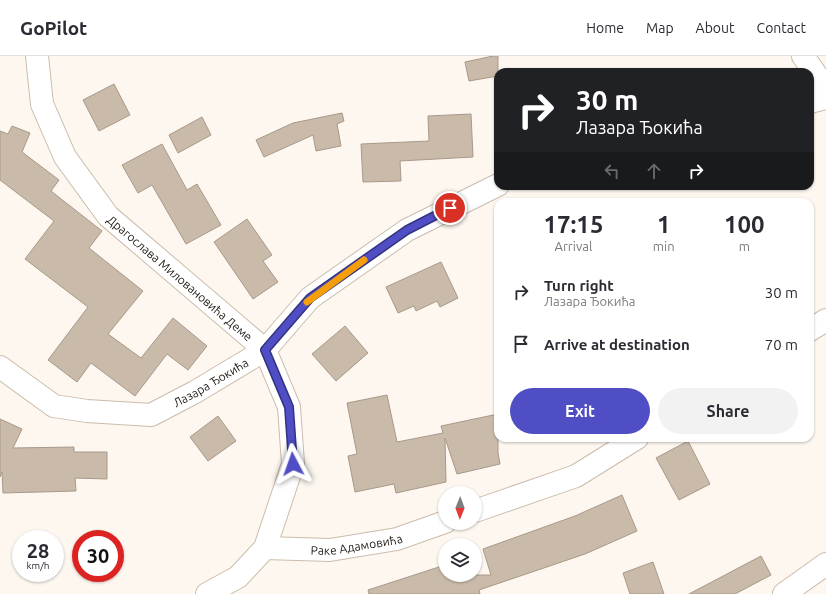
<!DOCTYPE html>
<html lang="en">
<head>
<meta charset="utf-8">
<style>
  body { margin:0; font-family:Ubuntu,sans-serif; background:#f2f2f3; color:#2b2b33; height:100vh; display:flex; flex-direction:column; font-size:15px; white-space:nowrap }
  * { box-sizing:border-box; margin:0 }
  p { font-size:13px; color:#7c7c81 }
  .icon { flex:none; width:22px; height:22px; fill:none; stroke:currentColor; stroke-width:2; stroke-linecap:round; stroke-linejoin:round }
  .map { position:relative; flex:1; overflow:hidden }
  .sheet { position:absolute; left:494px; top:142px; width:320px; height:244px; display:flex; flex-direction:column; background:#fff; border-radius:12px; box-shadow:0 1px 3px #0004 }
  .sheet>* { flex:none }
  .guide { position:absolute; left:494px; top:12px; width:320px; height:122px; border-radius:12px; box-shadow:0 1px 3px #0004; background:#202124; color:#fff; overflow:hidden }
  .needle { width:26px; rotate:181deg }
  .tools { position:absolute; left:438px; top:430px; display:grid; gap:8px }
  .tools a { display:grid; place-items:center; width:44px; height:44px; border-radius:50%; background:#fff; box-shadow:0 1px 3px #0004; font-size:20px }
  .speed { position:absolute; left:12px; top:474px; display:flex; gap:8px; font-size:20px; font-weight:700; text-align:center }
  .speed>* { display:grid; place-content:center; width:52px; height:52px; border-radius:50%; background:#fff; box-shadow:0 1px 3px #0004; line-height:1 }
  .speed small { font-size:10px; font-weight:400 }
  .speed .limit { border:6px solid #d22; background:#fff; color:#111 }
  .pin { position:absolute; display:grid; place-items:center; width:34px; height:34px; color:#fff; margin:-17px; border:2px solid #fff; border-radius:50%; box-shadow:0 1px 4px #0007 }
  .me { position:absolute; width:44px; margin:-22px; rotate:356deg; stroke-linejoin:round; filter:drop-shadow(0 0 3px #0008) }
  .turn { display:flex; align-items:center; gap:14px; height:84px; padding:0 16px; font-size:18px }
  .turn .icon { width:52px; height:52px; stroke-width:2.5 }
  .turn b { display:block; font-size:28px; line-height:34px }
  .lanes { display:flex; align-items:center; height:38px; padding:0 16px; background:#0003; justify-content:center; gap:20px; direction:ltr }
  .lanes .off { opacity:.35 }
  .eta { display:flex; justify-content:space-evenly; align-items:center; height:68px; text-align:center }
  .eta b { font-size:24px; font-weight:600; line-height:28px }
  .primary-button { display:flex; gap:8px; margin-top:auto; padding:8px 16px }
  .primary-button a { flex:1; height:46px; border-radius:24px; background:#504ec4; color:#fff; font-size:16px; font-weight:600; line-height:46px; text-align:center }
  .primary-button a+a { background:#f2f2f3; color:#2b2b33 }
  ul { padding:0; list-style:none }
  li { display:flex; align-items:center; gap:12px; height:52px; padding:0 16px }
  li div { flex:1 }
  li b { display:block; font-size:15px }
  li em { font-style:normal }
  header { display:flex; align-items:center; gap:24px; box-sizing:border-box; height:56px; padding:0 20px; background:#fff; border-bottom:1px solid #e1e1e2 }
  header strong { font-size:19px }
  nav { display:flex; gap:22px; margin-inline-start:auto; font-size:14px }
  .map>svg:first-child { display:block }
  .building { fill:#cabaaa; stroke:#a89989 }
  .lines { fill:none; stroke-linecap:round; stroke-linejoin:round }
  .minor-casing { stroke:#cbbcab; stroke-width:24 }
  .minor { stroke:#fff; stroke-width:22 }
  .route-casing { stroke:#34337f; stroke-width:10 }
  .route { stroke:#504ec4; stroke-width:7 }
  .slow { stroke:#f59e0b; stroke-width:7 }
  .labels { text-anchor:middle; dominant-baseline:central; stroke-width:3; stroke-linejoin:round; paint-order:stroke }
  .street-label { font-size:12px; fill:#201a14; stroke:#fff }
</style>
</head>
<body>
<header>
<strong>GoPilot</strong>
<nav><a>Home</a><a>Map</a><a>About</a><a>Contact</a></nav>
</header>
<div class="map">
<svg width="826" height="538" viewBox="0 0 826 538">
  <rect width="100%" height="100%" fill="#fdf7f0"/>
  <path class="building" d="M493,0H498V20L469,25L465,6Z
    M114,28L130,59L99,75L83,44Z
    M342,57L344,65L337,68L341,90L316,95L313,79L264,101L256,84L293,67Z
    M471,58L473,101L400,105L401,125L363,126L361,88L429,85L428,60Z
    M202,61L211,79L178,97L169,79Z
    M12,70L30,77L22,96L59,124L51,135L102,175L89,192L143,235L108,278L141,302L173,262L207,290L188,314L167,298L135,340L91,307L77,326L48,304L88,251L25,203L54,165L0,124V75L8,78Z
    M162,88L187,134L197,128L221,169L186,188L152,129L138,137L122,109Z
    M247,163L272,199L263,205L278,226L253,243L214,186Z
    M441,206L458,242L440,251L437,245L416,255L414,250L398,257L386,231Z
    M345,270L368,297L336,325L312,298Z
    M387,339L397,386L443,377L441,370L498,358V397L500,408L457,418L445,382L446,426L396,437L394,428L355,436L348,400L357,398L347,347Z
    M218,360L236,385L208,405L190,381Z
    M0,363L22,373L13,392L74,391V396H107V423L75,422L76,435L3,437L2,416L0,421Z
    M688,385L710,428L679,444L656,402Z
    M622,439L637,475L585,498L479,534L480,538H369L368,534L445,509V519H491L483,493L575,460Z
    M761,500L771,519L735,538H689Z
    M653,506L664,538H630L623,517Z"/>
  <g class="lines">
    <defs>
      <g id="minor">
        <path id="s1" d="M37,0L42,48L65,101L108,160L265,294L289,351L293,408L265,492L238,521L207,538"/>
        <path d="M803,0L826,33"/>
        <path d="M810,46L826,42"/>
        <path d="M810,274L826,264"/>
        <path id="s2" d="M0,311L54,350L87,355L151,359L195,336L265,294L310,242L407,174L498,129"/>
        <path d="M475,455L576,420L637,382"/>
        <path id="s3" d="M265,492L330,494L397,483L445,466"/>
        <path d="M784,538L826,508"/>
      </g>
    </defs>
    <use href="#minor" class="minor-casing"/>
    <use href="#minor" class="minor"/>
  </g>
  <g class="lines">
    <defs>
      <path id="route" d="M293,408L289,351L265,294L310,242L407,174L450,152"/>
    </defs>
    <use href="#route" class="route-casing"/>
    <use href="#route" class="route"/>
    <path class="slow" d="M307,246L364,204"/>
  </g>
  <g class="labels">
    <g class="street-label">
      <text stroke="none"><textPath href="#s1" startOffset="274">Драгослава Миловановића Деме</textPath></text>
      <text stroke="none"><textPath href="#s2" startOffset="232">Лазара Ђокића</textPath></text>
      <text stroke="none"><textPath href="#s3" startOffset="92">Раке Адамовића</textPath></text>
    </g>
  </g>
</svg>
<div class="tools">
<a><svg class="needle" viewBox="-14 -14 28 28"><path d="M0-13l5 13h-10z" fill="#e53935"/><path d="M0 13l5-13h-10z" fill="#7c7c81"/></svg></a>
<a><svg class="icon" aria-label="layers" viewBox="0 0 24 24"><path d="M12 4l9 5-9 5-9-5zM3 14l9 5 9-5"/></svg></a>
</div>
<div class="speed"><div>28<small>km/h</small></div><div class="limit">30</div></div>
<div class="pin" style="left:450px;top:152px;background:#d93025"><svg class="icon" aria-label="arrive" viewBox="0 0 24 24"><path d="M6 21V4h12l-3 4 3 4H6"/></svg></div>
<svg class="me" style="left:293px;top:408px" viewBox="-20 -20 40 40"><path d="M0-17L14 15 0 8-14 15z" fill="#504ec4" stroke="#fff" stroke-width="4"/></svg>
<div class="guide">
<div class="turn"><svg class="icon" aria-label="right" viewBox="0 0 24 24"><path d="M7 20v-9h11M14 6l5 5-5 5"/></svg><div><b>30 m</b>Лазара Ђокића</div></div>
<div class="lanes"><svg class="icon off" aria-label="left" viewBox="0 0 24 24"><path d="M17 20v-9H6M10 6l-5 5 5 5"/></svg><svg class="icon off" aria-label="ahead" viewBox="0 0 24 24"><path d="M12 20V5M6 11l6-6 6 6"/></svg><svg class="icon" aria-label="right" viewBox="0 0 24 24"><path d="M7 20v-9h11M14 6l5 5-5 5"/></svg></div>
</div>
<section class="sheet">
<div class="eta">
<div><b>17:15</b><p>Arrival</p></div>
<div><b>1</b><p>min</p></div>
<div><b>100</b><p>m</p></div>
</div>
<ul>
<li><svg class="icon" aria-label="right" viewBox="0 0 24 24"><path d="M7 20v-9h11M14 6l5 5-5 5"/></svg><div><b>Turn right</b><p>Лазара Ђокића</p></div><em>30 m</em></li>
<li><svg class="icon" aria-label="arrive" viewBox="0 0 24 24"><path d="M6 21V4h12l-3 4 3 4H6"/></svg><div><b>Arrive at destination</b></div><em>70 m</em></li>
</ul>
<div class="primary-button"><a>Exit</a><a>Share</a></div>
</section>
</div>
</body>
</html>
